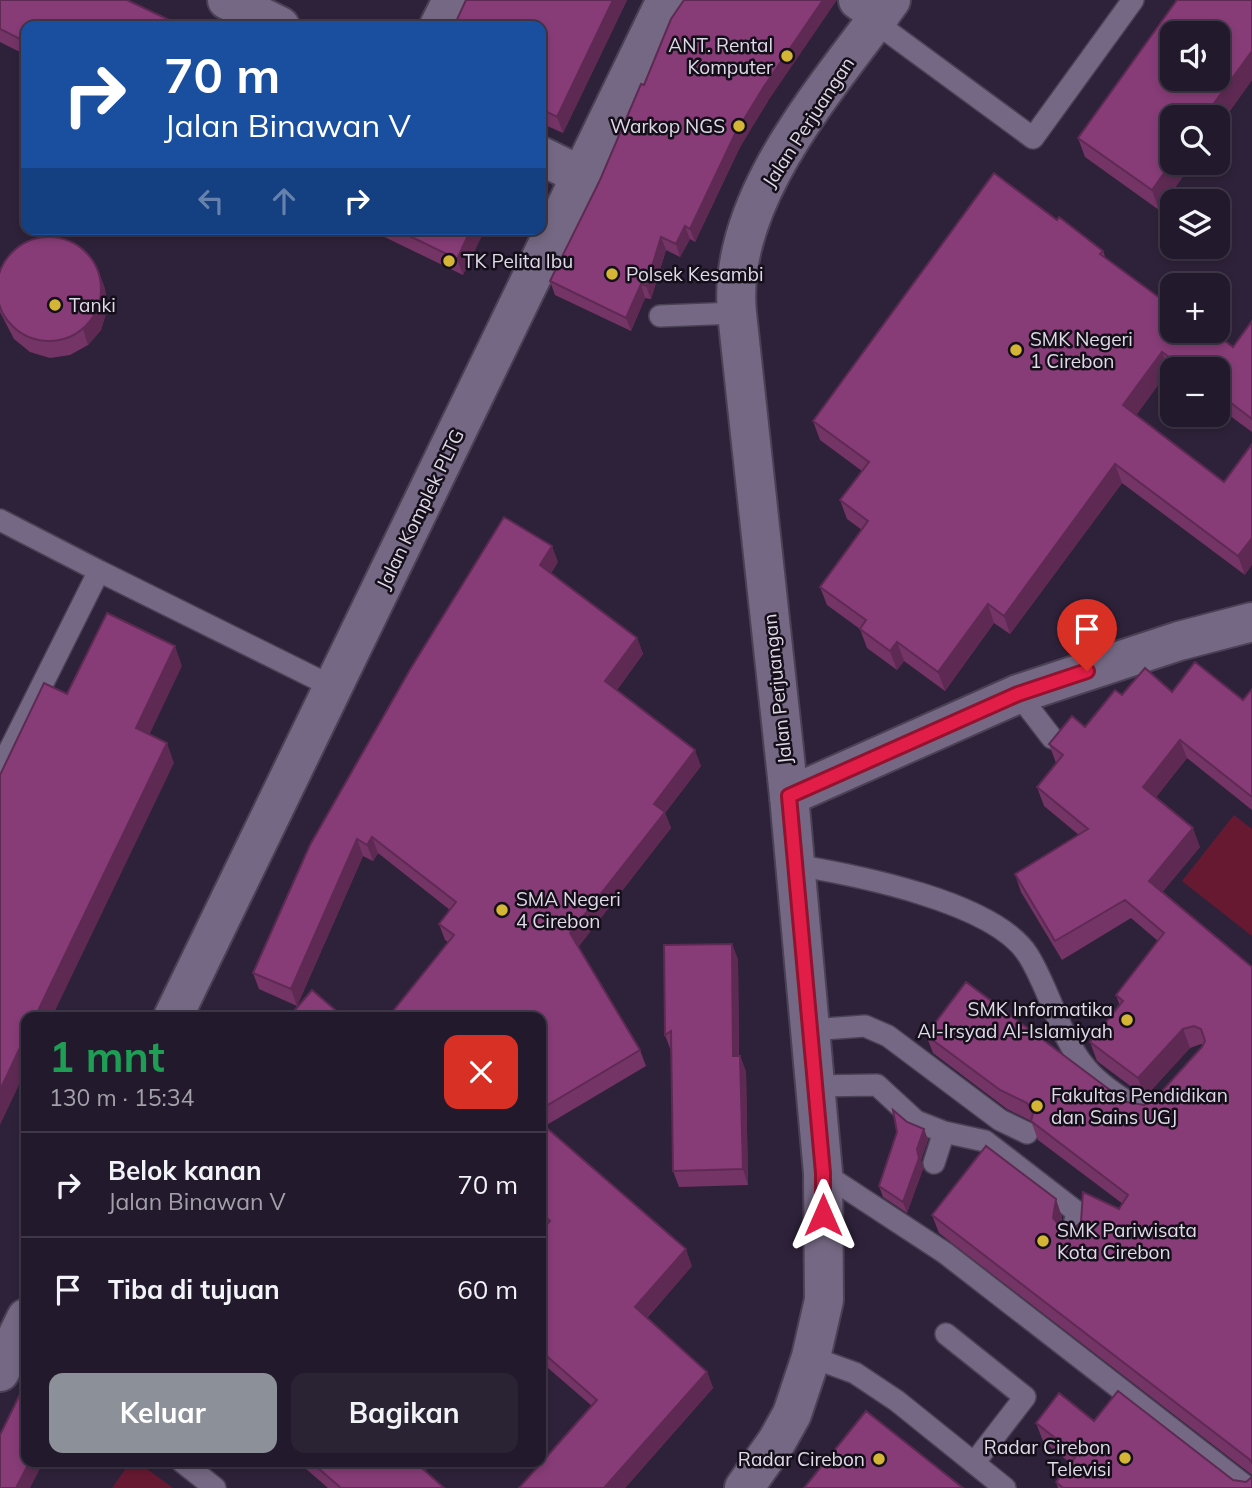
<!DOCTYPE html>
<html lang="id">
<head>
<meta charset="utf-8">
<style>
  body { margin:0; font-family:Mulish,sans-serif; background:#2a2334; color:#f1f3f6; height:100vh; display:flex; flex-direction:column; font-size:26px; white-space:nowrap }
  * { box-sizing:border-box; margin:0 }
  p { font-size:23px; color:#a2a1a9 }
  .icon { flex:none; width:38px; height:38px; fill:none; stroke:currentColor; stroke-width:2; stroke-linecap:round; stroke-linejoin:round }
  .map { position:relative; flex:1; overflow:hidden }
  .side { position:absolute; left:21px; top:1012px; width:525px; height:455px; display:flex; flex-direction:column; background:#221a2c; border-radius:14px; box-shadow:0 4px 10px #0003,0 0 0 2px #3f3848 }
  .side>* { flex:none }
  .top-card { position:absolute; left:21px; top:21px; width:525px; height:214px; border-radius:14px; box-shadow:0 4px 10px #0003,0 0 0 2px #3f3848; background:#1a4fa0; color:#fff; overflow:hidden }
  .buttons { position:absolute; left:1160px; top:21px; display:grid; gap:14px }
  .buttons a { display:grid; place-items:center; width:70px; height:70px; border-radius:14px; background:#221a2c; box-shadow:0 4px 10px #0003,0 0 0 2px #3f3848; font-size:35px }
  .pin { position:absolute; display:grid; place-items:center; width:60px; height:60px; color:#fff; margin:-72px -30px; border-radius:50% 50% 50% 0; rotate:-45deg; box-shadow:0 0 7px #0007 }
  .pin .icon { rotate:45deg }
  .me { position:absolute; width:77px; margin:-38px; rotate:0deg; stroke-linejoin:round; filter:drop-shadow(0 0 5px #0008) }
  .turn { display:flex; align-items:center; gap:24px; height:147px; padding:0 28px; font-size:32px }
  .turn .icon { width:91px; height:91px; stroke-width:2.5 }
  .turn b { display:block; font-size:49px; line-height:60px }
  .lanes { display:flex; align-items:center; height:66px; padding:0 28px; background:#0003; justify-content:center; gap:35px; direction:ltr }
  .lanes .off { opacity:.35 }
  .round { display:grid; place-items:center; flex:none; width:74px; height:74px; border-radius:14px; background:#2a2334 }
  .summary { display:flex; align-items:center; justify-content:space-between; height:119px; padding:0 28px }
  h1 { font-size:42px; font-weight:700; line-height:52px; color:#1e9e55 }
  .primary-button { display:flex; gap:14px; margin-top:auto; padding:14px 28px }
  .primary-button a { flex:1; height:80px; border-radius:14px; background:#8c9099; color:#fff; font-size:28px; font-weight:700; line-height:80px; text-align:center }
  .primary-button a+a { background:#2a2334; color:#f1f3f6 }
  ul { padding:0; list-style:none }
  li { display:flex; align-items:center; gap:21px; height:105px; padding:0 28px; border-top:2px solid #3f3848 }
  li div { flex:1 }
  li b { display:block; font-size:26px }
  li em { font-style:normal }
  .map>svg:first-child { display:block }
  .green { fill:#671932 }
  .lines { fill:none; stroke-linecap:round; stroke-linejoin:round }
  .service-casing { stroke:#4b4155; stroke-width:24 }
  .minor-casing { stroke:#4b4155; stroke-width:42 }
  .tertiary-casing { stroke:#4b4155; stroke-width:42 }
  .service { stroke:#756884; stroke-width:21 }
  .minor { stroke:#756884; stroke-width:38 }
  .tertiary { stroke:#756884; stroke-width:38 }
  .wall { fill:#743466 }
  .shaded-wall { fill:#5e2a53 }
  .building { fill:#873c77; stroke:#5e2a53; stroke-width:2; fill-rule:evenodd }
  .route-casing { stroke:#92132f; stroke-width:18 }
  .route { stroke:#e11d48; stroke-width:12 }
  .poi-dot { fill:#d5b535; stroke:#140f19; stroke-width:2.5 }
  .labels { text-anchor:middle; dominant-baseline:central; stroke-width:5; stroke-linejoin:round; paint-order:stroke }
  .poi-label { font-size:19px; fill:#e0d9e8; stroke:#140f19; text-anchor:start }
  .street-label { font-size:19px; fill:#e0d9e8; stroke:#140f19 }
</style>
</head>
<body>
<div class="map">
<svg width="1252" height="1488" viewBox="0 0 1252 1488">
  <rect width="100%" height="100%" fill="#2e223a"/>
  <path class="green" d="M1234,815L1252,829V936L1182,881Z
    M131,1461H136L173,1488H112Z"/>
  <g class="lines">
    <defs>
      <path id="service" d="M875,22L1033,138L1133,0
        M660,316L737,313
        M0,520L99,571
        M1018,694L1052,738
        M0,769L99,571L333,687
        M795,865C855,875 995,902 1028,955C1050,990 1059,1036 1086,1068C1100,1085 1122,1098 1140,1110H1151L1154,1107
        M810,1030L865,1026L888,1036L1000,1120L1027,1133
        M815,1086L877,1085L916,1121L944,1132L934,1163
        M944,1132L985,1141L1077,1212L1072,1234L1075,1237
        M823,1173L945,1253L1248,1488
        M946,1334L1025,1397L974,1463
        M811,1357L855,1373L897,1401L1005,1488
        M181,1461L215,1488"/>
      <path id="minor" d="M227,0L280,26
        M858,0L880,16
        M439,26L452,0
        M541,156L582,176
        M789,796L1018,694L1179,641L1252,622
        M173,1017L666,0
        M0,1372L26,1318"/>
      <path id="tertiary" d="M744,1488L777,1441L792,1414L811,1357L824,1300L823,1173L789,796L737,313C726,199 828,87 891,0"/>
    </defs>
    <use href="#service" class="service-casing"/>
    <use href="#minor" class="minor-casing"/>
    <use href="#tertiary" class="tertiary-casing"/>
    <use href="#service" class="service"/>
    <use href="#minor" class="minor"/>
    <use href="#tertiary" class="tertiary"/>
  </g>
  <path class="wall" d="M0,0L26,26V55L0,42Z
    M627,0L563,133L545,125L541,134V26Z
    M1252,0V80L1159,210L1085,157L1078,138Z
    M644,85L768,101L740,147L695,242L690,239L680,257L666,250L651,299L645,298L631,331L555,295L550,281L600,180Z
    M1057,220L1103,251L1106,259L1172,331L1233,347L1252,321V432L1218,407V369H1172V373L1169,370L1136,415L1224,482L1245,575L1122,483L1010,634L994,623L945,691L904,661L897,670L867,648L860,629L827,605L820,587L862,530L847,519L840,500L862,471L820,440L813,421Z
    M368,229H485L463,275Z
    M0,272L99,273L105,289L107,310L101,330L88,345L70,355L50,358L30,352L14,339L0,312Z
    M558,562L551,573L637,638L643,654L617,690L701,766L665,813L671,828L578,947L640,1050L646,1066L545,1126L692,1266L647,1318L707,1372L713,1388L625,1488H519L592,1406L541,1362V1231L545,1227L541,1224V1017H396L394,1010L448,942L445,940L439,924L450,910L378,853L373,861L363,856L297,1006L259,989L253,973Z
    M1252,689V810L1187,758L1156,797L1200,847L1162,892L1252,967V1475L939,1233L932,1215L1062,1217L1061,1227L1064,1231H1072L1119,1209L1123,1204L1038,1140L1031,1121L1007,1109L933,1053L926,1035L1126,1102L1144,1105L1154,1100L1203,1045L1201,1044L1190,1048L1145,1097L1097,1061L1090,1042L1120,1006L1116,995L1158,941L1131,918L1062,960L1021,892L1015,874L1079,835L1044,806L1037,787L1056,763L1049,744L1085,727L1122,695L1172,692L1243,700Z
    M732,944L738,960L739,1056H740L746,1072L748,1185L679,1187L673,1171L671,1051L665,1035Z
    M907,1122L924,1129L928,1140L921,1160L923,1169L907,1213L883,1197L879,1186Z
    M1094,1421L1233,1480L1252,1488H1058L1056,1482L1070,1463L1043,1441L1036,1423Z
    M297,1461H433L425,1471L444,1488H328Z"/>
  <path class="shaded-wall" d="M613,0H627L563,133L557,117Z
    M823,0H837L768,101L740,147L695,242L690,229L735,134L763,88Z
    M1252,51V80L1218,127V117H1204Z
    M541,112L545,125L541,134Z
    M1172,162V163H1192L1159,210L1152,190Z
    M685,226L690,239L680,257L676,244Z
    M471,229H485L463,275L457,259Z
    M661,237L666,250L651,299L646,286Z
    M99,273L105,289L107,310L101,330L88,345L83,329Z
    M641,284L645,298L631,331L626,318Z
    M1162,352L1169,370L1130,424L1123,405Z
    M1115,464L1122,483L1010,634L1004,616Z
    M1252,538V565L1245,575L1238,556Z
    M552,546L558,562L546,582L540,565Z
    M988,604L994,623L945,691L938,672Z
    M637,638L643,654L611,698L605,681Z
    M897,642L904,661L897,670L890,651Z
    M175,646L182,666L143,748L136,728Z
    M1180,740L1187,758L1150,805L1143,787Z
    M167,743L174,763L52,1017H35Z
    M695,750L701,766L665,813L671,828L576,950L570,933L654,804Z
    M1193,828L1200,847L1156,900L1149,881Z
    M372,837L378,853L373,861L367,845Z
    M357,839L363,856L297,1006L291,989Z
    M732,944L738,960L739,1072L733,1056Z
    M1183,1029L1190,1048L1145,1097L1138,1078Z
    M26,1035V1070L0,1125V1090Z
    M740,1056L746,1072L748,1185L743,1169Z
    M924,1129L928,1140L921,1160L923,1169L907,1213L903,1202Z
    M1056,1199L1062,1217L1059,1237L1053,1218Z
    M686,1249L692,1266L641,1324L635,1307Z
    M707,1372L713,1388L625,1488H604Z
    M30,1461H44L30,1488H16Z
    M413,1461H433L419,1477Z"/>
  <path class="building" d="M0,0H127L182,26H26V42L0,29Z
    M466,0H613L557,117L541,109V26H454Z
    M684,0H823L763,88L735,134L690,229L685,226L676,244L661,237L646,286L641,284L626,318L550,281L600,180L641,84L644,85L671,19Z
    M1177,0H1252V51L1204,117H1172V162L1152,190L1078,138ZM1172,33H1218V79H1172Z
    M994,173L1057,220L1059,217L1103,251L1100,254L1172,307V331H1212L1233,347L1252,321V419L1218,393V369H1186L1162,352L1123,405L1224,482L1252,444V538L1238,556L1115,464L1004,616L988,604L938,672L897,642L890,651L860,629L866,620L820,587L868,521L840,500L869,462L813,421Z
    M395,229H471L457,259Z
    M-3 289a52 52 0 1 1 104 0a52 52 0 1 1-104 0Z
    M504,517L552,546L540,565L637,638L605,681L695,750L654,804L665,812L570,933L640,1050L541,1109V1017H402L394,1010L454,935L439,924L456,902L372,837L367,845L357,839L291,989L253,973L310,845L411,668Z
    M107,613L175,646L136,728L167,743L35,1017H26V1035L0,1090V775L44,683L67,694Z
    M1195,662L1243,700L1252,689V797L1180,740L1143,787L1193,828L1149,881L1252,967V1463L1249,1459L932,1215L986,1146L1056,1199L1053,1218L1064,1231H1072L1081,1222L1083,1192L1119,1209L1128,1195L1031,1121L1033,1113L1027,1103L1000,1090L926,1035L966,982L1126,1102L1144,1105L1154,1100L1202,1047L1205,1041L1201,1029L1194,1026L1183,1029L1138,1078L1090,1042L1123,1001L1116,995L1164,933L1125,900L1055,941L1015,874L1088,829L1037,787L1063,755L1049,744L1072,716L1085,727L1115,690L1122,695L1145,668L1172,692Z
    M732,944L733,1056H740L743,1169L673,1171L671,1031L665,1035L664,945Z
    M312,990L341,1015L340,1017H289Z
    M893,1110L907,1122L924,1129L917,1149L919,1158L903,1202L879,1186L897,1132Z
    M541,1123L686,1249L635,1307L707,1372L604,1488H519L597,1400L541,1351V1231L550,1221L541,1212Z
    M26,1382V1461H30L16,1488H0V1435Z
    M1118,1391L1233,1480L1246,1482L1252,1477V1488H1063L1056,1482L1077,1455L1036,1423L1059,1393L1094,1421Z
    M866,1411L963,1488H804Z
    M310,1461H414L444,1488H341Z"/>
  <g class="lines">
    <defs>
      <path id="route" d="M823,1215V1173L789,796L1018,694L1087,671"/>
    </defs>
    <use href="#route" class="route-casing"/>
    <use href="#route" class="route"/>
  </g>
  <g class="poi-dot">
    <circle cx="787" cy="56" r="7"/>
    <circle cx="739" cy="126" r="7"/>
    <circle cx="449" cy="261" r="7"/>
    <circle cx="612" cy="274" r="7"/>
    <circle cx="55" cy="305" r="7"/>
    <circle cx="1016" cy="350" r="7"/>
    <circle cx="502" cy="910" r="7"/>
    <circle cx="1127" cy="1020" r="7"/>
    <circle cx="1037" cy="1106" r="7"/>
    <circle cx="1043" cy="1241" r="7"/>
    <circle cx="1125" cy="1458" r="7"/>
    <circle cx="879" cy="1459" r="7"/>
  </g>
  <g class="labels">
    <g class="poi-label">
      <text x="773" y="45" text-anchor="end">ANT. Rental<tspan x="773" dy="22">Komputer</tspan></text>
      <text x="725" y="126" text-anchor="end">Warkop NGS</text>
      <text x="463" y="261">TK Pelita Ibu</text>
      <text x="626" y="274">Polsek Kesambi</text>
      <text x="69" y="305">Tanki</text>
      <text x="1030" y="339">SMK Negeri<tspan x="1030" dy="22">1 Cirebon</tspan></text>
      <text x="516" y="899">SMA Negeri<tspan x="516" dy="22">4 Cirebon</tspan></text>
      <text x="1113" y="1009" text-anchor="end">SMK Informatika<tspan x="1113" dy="22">Al-Irsyad Al-Islamiyah</tspan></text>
      <text x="1051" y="1095">Fakultas Pendidikan<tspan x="1051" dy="22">dan Sains UGJ</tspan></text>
      <text x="1057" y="1230">SMK Pariwisata<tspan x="1057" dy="22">Kota Cirebon</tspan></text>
      <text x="1111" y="1447" text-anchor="end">Radar Cirebon<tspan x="1111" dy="22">Televisi</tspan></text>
      <text x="865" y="1459" text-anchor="end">Radar Cirebon</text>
    </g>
    <g class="street-label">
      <text transform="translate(808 122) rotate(-57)">Jalan Perjuangan</text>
      <text transform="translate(420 509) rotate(-64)">Jalan Komplek PLTG</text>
      <text transform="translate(777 689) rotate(-96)">Jalan Perjuangan</text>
    </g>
  </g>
</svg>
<div class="buttons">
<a><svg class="icon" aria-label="sound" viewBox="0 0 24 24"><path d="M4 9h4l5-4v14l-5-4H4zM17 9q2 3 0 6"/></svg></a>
<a><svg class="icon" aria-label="search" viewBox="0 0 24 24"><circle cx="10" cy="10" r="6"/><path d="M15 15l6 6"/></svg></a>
<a><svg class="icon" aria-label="layers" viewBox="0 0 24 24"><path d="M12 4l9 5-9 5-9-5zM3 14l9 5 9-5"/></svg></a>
<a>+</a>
<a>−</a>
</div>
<div class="pin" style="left:1087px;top:671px;background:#d93025"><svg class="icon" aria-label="arrive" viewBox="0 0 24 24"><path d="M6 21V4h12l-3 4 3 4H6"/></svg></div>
<svg class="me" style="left:823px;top:1215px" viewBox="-20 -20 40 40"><path d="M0-17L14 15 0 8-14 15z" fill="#e11d48" stroke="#fff" stroke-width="4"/></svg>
<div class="top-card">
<div class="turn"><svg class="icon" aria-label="right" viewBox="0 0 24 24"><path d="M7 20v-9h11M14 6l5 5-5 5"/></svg><div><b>70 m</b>Jalan Binawan V</div></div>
<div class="lanes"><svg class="icon off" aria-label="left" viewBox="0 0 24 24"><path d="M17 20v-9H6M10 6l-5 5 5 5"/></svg><svg class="icon off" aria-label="ahead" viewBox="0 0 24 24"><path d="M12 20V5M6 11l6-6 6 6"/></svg><svg class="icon" aria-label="right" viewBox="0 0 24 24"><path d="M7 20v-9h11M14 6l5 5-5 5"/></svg></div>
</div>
<section class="side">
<div class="summary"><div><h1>1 mnt</h1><p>130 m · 15:34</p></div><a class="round" style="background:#d93025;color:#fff"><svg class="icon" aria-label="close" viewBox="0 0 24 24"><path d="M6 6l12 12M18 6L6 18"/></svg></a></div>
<ul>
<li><svg class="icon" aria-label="right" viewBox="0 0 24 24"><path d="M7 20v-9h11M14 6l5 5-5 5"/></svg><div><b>Belok kanan</b><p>Jalan Binawan V</p></div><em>70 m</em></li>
<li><svg class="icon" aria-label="arrive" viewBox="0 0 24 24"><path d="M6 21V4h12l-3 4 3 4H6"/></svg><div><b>Tiba di tujuan</b></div><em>60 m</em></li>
</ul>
<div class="primary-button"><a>Keluar</a><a>Bagikan</a></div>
</section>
</div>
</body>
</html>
